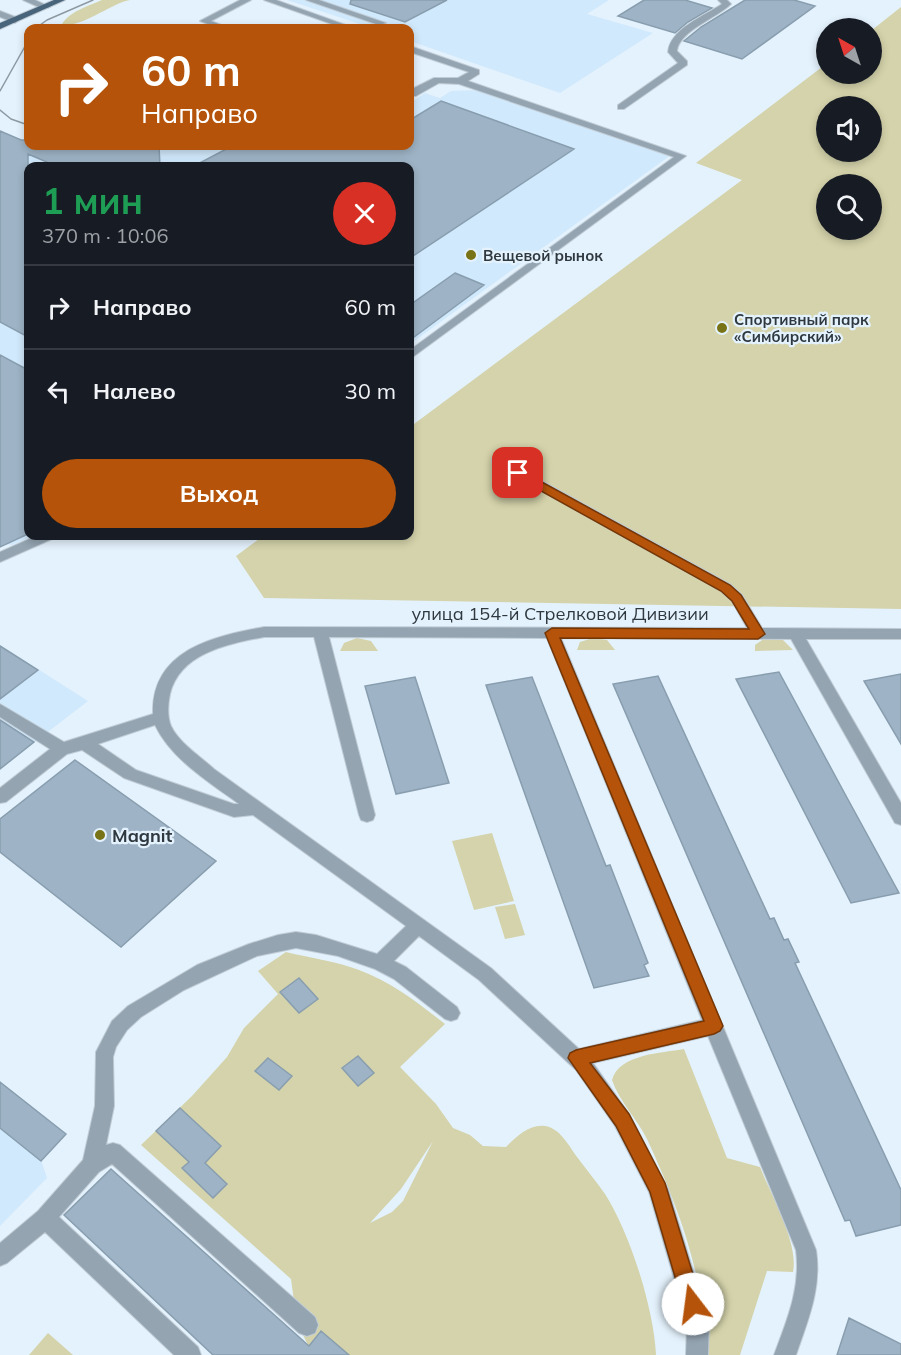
<!DOCTYPE html>
<html lang="ru">
<head>
<meta charset="utf-8">
<style>
  body { margin:0; font-family:Mulish,sans-serif; background:#242831; color:#f1f3f6; height:100vh; display:flex; flex-direction:column; font-size:22px; white-space:nowrap }
  * { box-sizing:border-box; margin:0 }
  p { font-size:20px; color:#9ea1a6 }
  .icon { flex:none; width:33px; height:33px; fill:none; stroke:currentColor; stroke-width:2; stroke-linecap:round; stroke-linejoin:round }
  .map { position:relative; flex:1; overflow:hidden }
  .sheet { position:absolute; left:24px; top:162px; width:390px; height:378px; display:flex; flex-direction:column; background:#171b24; border-radius:12px; box-shadow:0 3px 9px #0003 }
  .sheet>* { flex:none }
  .top-card { position:absolute; left:24px; top:24px; width:390px; height:126px; border-radius:12px; box-shadow:0 3px 9px #0003; background:#b45309; color:#fff; overflow:hidden }
  .needle { width:39px; rotate:321deg }
  .fabs { position:absolute; left:816px; top:18px; display:grid; gap:12px }
  .fabs a { display:grid; place-items:center; width:66px; height:66px; border-radius:50%; background:#171b24; box-shadow:0 3px 9px #0003; font-size:30px }
  .pin { position:absolute; display:grid; place-items:center; width:51px; height:51px; color:#fff; margin:-26px; border-radius:12px; box-shadow:0 3px 9px #0006 }
  .me { position:absolute; width:66px; margin:-33px; rotate:345deg; stroke-linejoin:round; filter:drop-shadow(0 0 4px #0008) }
  .turn { display:flex; align-items:center; gap:21px; height:126px; padding:0 18px; font-size:27px }
  .turn .icon { width:78px; height:78px; stroke-width:2.5 }
  .turn b { display:block; font-size:42px; line-height:51px }
  .round { display:grid; place-items:center; flex:none; width:63px; height:63px; border-radius:32px; background:#242831 }
  .overview { display:flex; align-items:center; justify-content:space-between; height:102px; padding:0 18px }
  h1 { font-size:36px; font-weight:700; line-height:45px; color:#1e9e55 }
  .primary-button { display:flex; gap:12px; margin-top:auto; padding:12px 18px }
  .primary-button a { flex:1; height:69px; border-radius:36px; background:#b45309; color:#fff; font-size:24px; font-weight:700; line-height:69px; text-align:center }
  ul { padding:0; list-style:none }
  li { display:flex; align-items:center; gap:18px; height:84px; padding:0 18px; border-top:2px solid #363941 }
  li div { flex:1 }
  li b { display:block; font-size:22px }
  li em { font-style:normal }
  .map>svg:first-child { display:block }
  .built { fill:#d1e9fc }
  .green { fill:#d4d3ab; fill-rule:evenodd }
  .building { fill:#9eb4c6; stroke:#889eaf; stroke-width:1.5 }
  .lines { fill:none; stroke-linecap:round; stroke-linejoin:round }
  .minor-casing { stroke:#c0cdd7; stroke-width:2 }
  .major-casing { stroke:#c0cdd7; stroke-width:2 }
  .minor { fill:#94a4b1; fill-rule:evenodd }
  .major { fill:#48647b; fill-rule:evenodd }
  .tram { stroke:#8d99a2; stroke-width:1.5 }
  .route { fill:#b45309; stroke:#753606; stroke-width:1.5 }
  .poi-dot { fill:#787316; stroke:#e4f2fd; stroke-width:2 }
  .labels { text-anchor:middle; dominant-baseline:central; stroke-width:4.5; stroke-linejoin:round; paint-order:stroke }
  .far-poi-label { font-size:15px; font-weight:bold; fill:#2f383f; stroke:#e4f2fd; text-anchor:start }
  .street-label { font-size:18px; fill:#2f383f; stroke:#e4f2fd }
  .poi-label { font-size:18px; font-weight:bold; fill:#2f383f; stroke:#e4f2fd; text-anchor:start }
</style>
</head>
<body>
<div class="map">
<svg width="901" height="1355" viewBox="0 0 901 1355">
  <rect width="100%" height="100%" fill="#e4f2fd"/>
  <path class="built" d="M287,0H609L587,14L653,33L560,93L410,41V28H372Z
    M477,90L671,155L410,344V166H28V536H33L12,545L0,543V130L21,140L28,139V146H410V103L425,93L440,98L451,91Z
    M0,645L88,701L0,769Z
    M0,1082L66,1134L41,1160L47,1178L0,1226Z"/>
  <path class="green" d="M102,0H130C111,3 81,29 62,24C70,11 89,6 102,0Z
    M901,7V609L264,598L236,556L263,536H410V427L742,180L696,163L826,64V74H872V30ZM826,106H872V152H826ZM826,184H872V230H826Z
    M357,638L371,641L378,651H340L344,643Z
    M593,638L607,640L615,650H577L580,642Z
    M765,638L783,640L793,650L755,651V645Z
    M492,833L514,901L474,910L452,841Z
    M515,904L525,935L505,939L495,907Z
    M286,952C310,958 336,961 359,970C392,982 418,1003 445,1024L400,1067L436,1104L453,1128L470,1135L483,1146L506,1147C516,1137 529,1124 545,1126C560,1128 569,1146 577,1157C586,1169 596,1181 605,1194C630,1233 654,1309 656,1355H313L297,1323L291,1279L141,1145L192,1096L227,1057L244,1028L278,994L258,971ZM433,1141L403,1201L392,1212L370,1223L401,1189Z
    M684,1049L727,1158L760,1167C771,1195 799,1243 793,1272L767,1271L740,1355H706C705,1278 679,1208 647,1139C637,1119 619,1101 612,1080C619,1054 662,1053 684,1049Z
    M48,1333L73,1355H29Z"/>
  <path class="building" d="M351,0H447L405,22L350,4Z
    M644,0H685L712,8L688,22L675,33L618,16Z
    M745,0H794L815,6L742,59L684,41L701,27Z
    M441,101L574,149L410,258V166H194L232,146H410V120Z
    M0,131L21,140H28V146H159L160,166H56L28,154V337L0,322Z
    M455,273L484,285L410,340V305Z
    M0,355L28,370V534L0,547Z
    M0,646L38,670L0,699Z
    M779,672L845,794L899,893L851,903L736,679Z
    M901,674V744L864,681Z
    M658,676L770,919L774,918L784,940L788,939L799,962L795,963L901,1190V1225L856,1236L850,1220L845,1221L613,684Z
    M415,677L449,783L396,794L365,686Z
    M532,677L606,866L610,865L631,919L648,963L644,965L649,976L594,988L486,685Z
    M0,720L34,742L0,769Z
    M75,760L216,861L121,947L0,852V819Z
    M299,978L318,999L299,1013L280,992Z
    M358,1056L374,1073L358,1086L342,1068Z
    M268,1058L292,1076L279,1090L255,1071Z
    M0,1082L66,1134L41,1161L0,1128Z
    M180,1108L221,1146L205,1163L227,1184L213,1198L182,1168L189,1162L156,1131Z
    M111,1169L309,1346L321,1331L349,1355H213L64,1215Z
    M849,1318L901,1344V1355H837Z"/>
  <g class="lines">
    <defs>
      <path id="minor" d="M23,0H35L50,7L43,9Z
        M240,0H251L211,21L229,28H218L200,21Z
        M264,0H276L354,28H343Z
        M306,0H319L386,23L379,25Z
        M718,0H727L731,4C717,18 679,31 677,51L687,61V65L624,109H618V105L678,63L668,52C670,29 704,16 722,4Z
        M0,11L18,18L19,20L15,23L0,17Z
        M410,46L479,70V74L468,81L686,156L410,359V350L674,157L459,84L439,83L416,96H410V90L434,78H458L469,72L410,52Z
        M498,457L731,585L742,595L762,628L901,629V639H806L901,803V825L895,823L791,639L561,638L816,1250C822,1288 808,1320 796,1355H774C787,1320 801,1288 796,1250L708,1036L593,1063L629,1114L668,1189L709,1323L708,1355H686L687,1323L649,1192L615,1126L576,1070L479,980L419,936L394,961L406,967L457,1007L460,1013L457,1019L451,1021L445,1019L394,979L375,969L338,956L296,948L257,956L184,990L141,1017L127,1030L116,1047L113,1057L114,1106L106,1145L113,1143L120,1145L315,1317L318,1325L315,1333L307,1336L299,1333L112,1164L99,1172L59,1217L198,1347L201,1355H174L45,1232L7,1263L0,1266V1243L38,1211L83,1160L95,1106L96,1052L112,1021L128,1006L197,965L249,944L278,935L296,932L316,935L377,954L406,926L253,815L234,817L124,778L82,750L67,754L6,802L0,803V788L50,749L0,717V704L64,742L153,714C151,650 214,636 264,627L747,628L732,601L721,591L493,464L492,461L493,458ZM264,637H314L359,815L361,820L367,822L373,820L375,815L329,637L547,638L702,1020L579,1049L491,968L214,769C200,756 179,743 171,726C167,716 168,704 170,694C180,653 228,644 264,637ZM155,725C171,759 209,782 239,804H234L136,770L98,744Z
        M36,536H54L52,539L0,562V552Z"/>
      <path id="major" d="M54,0H65L0,29V23Z"/>
    </defs>
    <use href="#minor" class="minor-casing"/>
    <use href="#major" class="major-casing"/>
    <use href="#minor" class="minor"/>
    <use href="#major" class="major"/>
    <path class="tram" d="M36,28L47,20L93,0
      M0,91L28,41
      M0,110L11,119L28,125"/>
  </g>
  <path class="route" d="M518,469L730,585L741,595L765,634L758,639L560,638L723,1026L720,1031L714,1034L590,1063L629,1114L665,1183L702,1304L700,1311L693,1314L686,1311L683,1304L650,1192L616,1126L568,1058L570,1053L576,1050L704,1021L545,633L552,628L749,629L732,601L721,591L514,476L512,473Z"/>
  <g class="poi-dot">
    <circle cx="471" cy="255" r="6"/>
    <circle cx="722" cy="328" r="6"/>
    <circle cx="100" cy="835" r="6"/>
  </g>
  <g class="labels">
    <g class="far-poi-label">
      <text x="483" y="255">Вещевой рынок</text>
      <text x="734" y="319">Спортивный парк<tspan x="734" dy="17">«Симбирский»</tspan></text>
    </g>
    <g class="street-label">
      <text x="560" y="613">улица 154-й Стрелковой Дивизии</text>
    </g>
    <g class="poi-label">
      <text x="112" y="835">Magnit</text>
    </g>
  </g>
</svg>
<div class="fabs">
<a><svg class="needle" viewBox="-14 -14 28 28"><path d="M0-13l5 13h-10z" fill="#e53935"/><path d="M0 13l5-13h-10z" fill="#9ea1a6"/></svg></a>
<a><svg class="icon" aria-label="sound" viewBox="0 0 24 24"><path d="M4 9h4l5-4v14l-5-4H4zM17 9q2 3 0 6"/></svg></a>
<a><svg class="icon" aria-label="search" viewBox="0 0 24 24"><circle cx="10" cy="10" r="6"/><path d="M15 15l6 6"/></svg></a>
</div>
<div class="pin" style="left:518px;top:473px;background:#d93025"><svg class="icon" aria-label="arrive" viewBox="0 0 24 24"><path d="M6 21V4h12l-3 4 3 4H6"/></svg></div>
<svg class="me" style="left:693px;top:1304px" viewBox="-20 -20 40 40"><circle r="19" fill="#fff"/><path d="M0-13L10 11 0 6-10 11z" fill="#b45309"/></svg>
<div class="top-card">
<div class="turn"><svg class="icon" aria-label="right" viewBox="0 0 24 24"><path d="M7 20v-9h11M14 6l5 5-5 5"/></svg><div><b>60 m</b>Направо</div></div>
</div>
<section class="sheet">
<div class="overview"><div><h1>1 мин</h1><p>370 m · 10:06</p></div><a class="round" style="background:#d93025;color:#fff"><svg class="icon" aria-label="close" viewBox="0 0 24 24"><path d="M6 6l12 12M18 6L6 18"/></svg></a></div>
<ul>
<li><svg class="icon" aria-label="right" viewBox="0 0 24 24"><path d="M7 20v-9h11M14 6l5 5-5 5"/></svg><div><b>Направо</b></div><em>60 m</em></li>
<li><svg class="icon" aria-label="left" viewBox="0 0 24 24"><path d="M17 20v-9H6M10 6l-5 5 5 5"/></svg><div><b>Налево</b></div><em>30 m</em></li>
</ul>
<div class="primary-button"><a>Выход</a></div>
</section>
</div>
</body>
</html>
